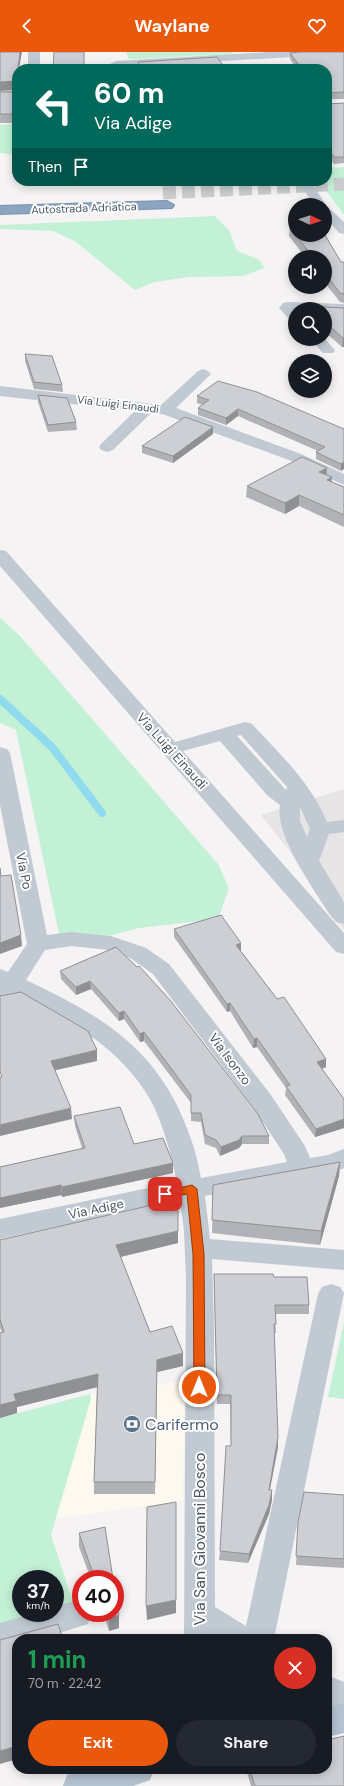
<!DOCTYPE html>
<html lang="en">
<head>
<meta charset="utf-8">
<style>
  body { margin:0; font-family:"DM Sans",sans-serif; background:#242831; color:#f1f3f6; height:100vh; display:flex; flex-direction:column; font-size:15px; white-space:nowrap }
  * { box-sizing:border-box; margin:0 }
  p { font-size:13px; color:#9ea1a6 }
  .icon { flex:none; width:22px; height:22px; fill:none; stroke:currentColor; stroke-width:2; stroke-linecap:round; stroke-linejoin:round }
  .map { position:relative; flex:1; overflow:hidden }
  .details { position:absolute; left:12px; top:1582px; width:320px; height:140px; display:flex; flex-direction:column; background:#171b24; border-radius:16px; box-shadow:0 2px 10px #0003 }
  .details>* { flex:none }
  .top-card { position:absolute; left:12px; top:12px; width:320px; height:122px; border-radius:16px; box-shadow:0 2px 10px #0003; background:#00695c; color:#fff; overflow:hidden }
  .needle { width:26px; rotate:94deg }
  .controls { position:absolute; left:288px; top:146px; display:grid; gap:8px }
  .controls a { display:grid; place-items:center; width:44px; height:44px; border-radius:50%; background:#171b24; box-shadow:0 2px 10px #0003; font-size:20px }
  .speed { position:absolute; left:12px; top:1518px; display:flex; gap:8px; font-size:20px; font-weight:700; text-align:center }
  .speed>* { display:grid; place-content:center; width:52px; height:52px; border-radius:50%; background:#171b24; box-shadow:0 2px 10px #0003; line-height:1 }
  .speed small { font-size:10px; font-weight:400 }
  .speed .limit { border:6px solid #d22; background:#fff; color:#111 }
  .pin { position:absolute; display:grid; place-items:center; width:34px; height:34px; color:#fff; margin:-17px; border-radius:8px; box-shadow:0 2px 6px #0006 }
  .me { position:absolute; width:44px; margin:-22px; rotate:0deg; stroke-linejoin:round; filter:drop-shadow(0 0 3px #0008) }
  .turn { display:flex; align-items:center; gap:14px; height:84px; padding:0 16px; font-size:18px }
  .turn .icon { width:52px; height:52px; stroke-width:2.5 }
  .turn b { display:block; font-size:28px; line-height:34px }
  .then { display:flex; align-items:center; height:38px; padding:0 16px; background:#0003; gap:8px; font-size:15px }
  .round { display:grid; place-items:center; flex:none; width:42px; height:42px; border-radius:21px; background:#242831 }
  .headline { display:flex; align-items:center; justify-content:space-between; height:68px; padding:0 16px }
  h1 { font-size:24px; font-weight:700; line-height:30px; color:#1e9e55 }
  .cta { display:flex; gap:8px; margin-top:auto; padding:8px 16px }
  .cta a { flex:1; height:46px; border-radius:24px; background:#ea580c; color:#fff; font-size:16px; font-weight:700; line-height:46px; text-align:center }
  .cta a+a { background:#242831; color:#f1f3f6 }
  header { display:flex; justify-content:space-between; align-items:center; height:52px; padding:0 16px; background:#ea580c; color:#fff; font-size:18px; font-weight:700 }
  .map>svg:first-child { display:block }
  .commercial { fill:#fdf9ef }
  .education { fill:#e6e4e5 }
  .green { fill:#c3f1d5; fill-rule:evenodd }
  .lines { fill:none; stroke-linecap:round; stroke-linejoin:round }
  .stream { stroke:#90daee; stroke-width:8 }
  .highway-tunnel { stroke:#caccce; stroke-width:13; stroke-dasharray:13 6; stroke-linecap:butt }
  .highway-casing { stroke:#7690ad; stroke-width:2 }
  .minor { fill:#c1cad2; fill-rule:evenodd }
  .major { fill:#b3c2d1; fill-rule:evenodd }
  .highway { fill:#8ba5c1; fill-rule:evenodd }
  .wall { fill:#b0b2b7 }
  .shaded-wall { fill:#909195 }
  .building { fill:#cdcfd5; stroke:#909195 }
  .route { fill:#ea580c; stroke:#983908 }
  .labels { text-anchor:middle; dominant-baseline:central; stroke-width:4; stroke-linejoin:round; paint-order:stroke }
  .far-street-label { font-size:11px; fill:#4a5661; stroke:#fff }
  .street-label { font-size:13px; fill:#4a5661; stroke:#fff }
  .near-service-label { font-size:16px; fill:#4e5e75; stroke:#fff; text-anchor:start }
  .near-street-label { font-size:16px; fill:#4a5661; stroke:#fff }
</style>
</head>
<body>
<header><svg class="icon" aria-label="back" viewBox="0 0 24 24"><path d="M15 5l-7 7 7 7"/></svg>Waylane<svg class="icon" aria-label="heart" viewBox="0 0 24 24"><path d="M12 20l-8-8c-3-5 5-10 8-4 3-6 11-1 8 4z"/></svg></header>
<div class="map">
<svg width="344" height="1734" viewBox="0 0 344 1734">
  <rect width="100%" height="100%" fill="#f5f3f3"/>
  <path class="commercial" d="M185,1329L183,1449L56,1466L91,1347L90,1342Z"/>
  <path class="education" d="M344,737V878L331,863L288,797L261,763Z"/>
  <path class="green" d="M126,0H233L231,2L129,7Z
    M17,72V103L0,101V73Z
    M344,115V163L319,129H327V116Z
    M215,164L229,178L237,199L258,207L265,216L243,224L190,225L154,230L135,238L76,190L53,179L0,177V173Z
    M0,566L20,584L218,812L229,836L218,867L139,876L62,896L16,678L0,671Z
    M344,1270V1347L328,1345Z
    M90,1342L91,1347L51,1483L77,1562L0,1585V1366ZM21,1527H55V1561H21Z"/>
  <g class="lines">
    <path class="stream" d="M0,647L52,695L102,761"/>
    <path class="highway-tunnel" d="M163,141L344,132"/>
    <defs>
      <path id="highway" d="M167,149L174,153L172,156L0,162V154Z"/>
    </defs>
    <use href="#highway" class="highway-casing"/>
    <path class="minor" d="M28,0H40V17H28Z
      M269,0H335L329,3L116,15L110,12L116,9Z
      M0,39H17V47H0Z
      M298,129H310L327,154L344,170V182L339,181L325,165V153H314Z
      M288,250L344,252V260H325V257H295V269L290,268L279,256L283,251Z
      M310,287H325L335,298L333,301H323Z
      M203,317L208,319L211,322L208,325L176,356L301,402L344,422V433L289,408L162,362L151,361L113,398L107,400L101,398L99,395L101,392L135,359L0,344V334L161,353L198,319Z
      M0,498L6,499L175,690L245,670L252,672C280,702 311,731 327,770L344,768V780L329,782L319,809L344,850V872L336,870L330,863C314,838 274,782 280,753L268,744L220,689L183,699L344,881V902L336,900L0,514ZM241,683L287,735L286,738L237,684ZM300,755L310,777L307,785L300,769Z
      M0,695L7,697L10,701L47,883L71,880L111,884L146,896L169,912L271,1043L305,1094L310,1106L328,1103L344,1097V1116L342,1117L205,1144L210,1187L344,1198V1218L212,1207L214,1275L215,1555L246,1574L318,1242L322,1235L331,1232L340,1235L344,1241L274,1587H184L186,1227L184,1179L180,1148L0,1187V1167L177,1130C171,1103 164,1074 151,1049C121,995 66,966 14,941L0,945V917L8,920L27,892L0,753ZM71,894L108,898L130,906L153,922L253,1055L284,1102L287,1110L201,1126C198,1113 196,1100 191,1087C161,999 106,966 26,928L45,898Z
      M77,1548L81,1550V1561H92L88,1572L40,1587H17V1594L0,1599V1571L34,1561H55V1555Z
      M327,1623L344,1630V1661L327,1654Z"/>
    <path class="major" d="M344,1651V1681L327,1685V1655Z
      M84,1717H154L150,1728L133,1734H63L67,1723Z"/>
    <use href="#highway" class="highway"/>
  </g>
  <path class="wall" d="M344,0V47H327V17H297L290,7V1Z
    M138,10L226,17H138Z
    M0,40H15V48L12,71H0Z
    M344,51V111L334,112L327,102V52Z
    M290,175H295V183H325L341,210H344V251L340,250L325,231V205H305L289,184Z
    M306,254L344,256V295H342L325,280V257H306Z
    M25,302L62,333L63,340L34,337L25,309Z
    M38,343L76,370L77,378L48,380L38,350Z
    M197,344L344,377V417L341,419L316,407V400L318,399L238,364L226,373L198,363V356L202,353L197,351Z
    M213,382L173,411L142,401V394Z
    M326,423L332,430L344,435V475L299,454L285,462L246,445L247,434Z
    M174,877L241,899L277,947L326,1007V1015L322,1017L344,1047V1076L315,1085L285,1043L286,1036L257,995L253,996L230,959L227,960L174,885Z
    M116,895L269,1084V1092H242L239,1096L220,1104L216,1096L205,1092L201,1070L191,1069V1051L144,989L140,990L124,967L119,969L91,937L76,943L61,927L60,919Z
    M74,1064L134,1092L173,1111V1121L62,1145V1143L0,1156V1115L82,1096L75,1074Z
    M340,1110L339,1124L320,1193L212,1181L213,1133Z
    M0,1188L178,1191L120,1205L150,1280L183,1314L157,1320L155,1442H94V1430L97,1335L17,1355V1361L0,1366V1281H2L0,1276Z
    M214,1222L274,1225L309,1253V1262H275L276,1281H274L278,1395L270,1438L272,1448L269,1462L248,1511L219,1508L220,1499L231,1394L230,1352H217Z
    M344,1443V1516L296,1513L298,1470Z
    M79,1481L113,1527H91L79,1495Z
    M103,1561H115L119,1576L109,1579Z
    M246,1717H327L344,1734H251Z"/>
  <path class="shaded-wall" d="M20,0H22L19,17H18Z
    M17,24V38L0,39V30Z
    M15,40V48L12,71V62Z
    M344,285V295H342L343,286Z
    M238,357V364L226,373V366Z
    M213,375V382L173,411V404Z
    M344,410V417L341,419V412Z
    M327,416L326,427L319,420Z
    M332,425L331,436L327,428Z
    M299,443V454L285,462V451Z
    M21,883L22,894L0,902V891Z
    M241,891V900L236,893Z
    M90,929L91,937L76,943V935Z
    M230,951V959L227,960V952Z
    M124,959V967L119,969V961Z
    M144,980V989L140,990V982Z
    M257,986V995L253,996L254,987Z
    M97,998V1009L52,1019L51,1009Z
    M326,1007V1015L317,1018V1010Z
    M71,1056L72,1067L0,1084V1073Z
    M344,1067V1076L315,1085L316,1077Z
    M242,1084V1092L239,1096L220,1104L221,1095Z
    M340,1110L339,1124L320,1193L321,1179Z
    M173,1111V1121L62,1145V1135Z
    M61,1133L62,1143L0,1156V1146Z
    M178,1179V1191L116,1206V1193Z
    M183,1301V1314L157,1320L155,1442L157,1308Z
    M98,1322V1335L17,1355V1361L0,1366V1353L14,1342Z
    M278,1385V1395L268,1447L269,1438Z
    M272,1438V1448L269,1462L248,1511L249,1502Z
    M176,1548V1561L147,1568L146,1554Z
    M119,1563V1576L109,1579V1566Z
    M17,1694V1707L0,1712V1699Z"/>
  <path class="building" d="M0,0H20L18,17H17L16,29L0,30Z
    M54,0H84V17H53Z
    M301,0H344V40L327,41V42V17H302L290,1Z
    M217,5L226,17H141L138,10Z
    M0,40H15L12,62H0Z
    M344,51V105H334L327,95V52Z
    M290,175H295V182Z
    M296,183H325L341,210H344V242L340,241L325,221V205H313Z
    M306,254L344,256V285L343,286L325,270V257H310Z
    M25,302L52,304L62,333L34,330Z
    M218,329L257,340L344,377V410L341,412L316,400L325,395L238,357L226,366L198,356L209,348L197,344Z
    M38,343L67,346L76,370L48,373Z
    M185,365L213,375L173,404L142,394Z
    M302,405L327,416L319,420L332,425L327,428L344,435V463L299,443L285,451L247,434Z
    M0,816L1,824L11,823L21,883L0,891Z
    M221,863L241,891L236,893L277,947L284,945L326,1007L317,1010L344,1047V1067L316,1077L286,1034L290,1033L257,986L254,987L230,951L227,952L174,877Z
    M116,895L137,915L139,914L170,948L258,1062L269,1084H242L239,1088L221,1095L216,1088L205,1083L201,1061H191V1043L144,980L140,982L124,959L119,961L90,929L76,935L60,919Z
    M21,940L88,979L97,998L51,1009L71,1056L0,1073V1025H2L0,1019V944Z
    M120,1055L134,1092L163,1086L173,1111L62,1135L61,1133L0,1146V1115L85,1096L74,1064Z
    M340,1110L321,1179L212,1168L213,1133Z
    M161,1151L178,1159V1179L116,1193L150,1280L172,1274L183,1301L157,1308L155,1430H94L98,1322L14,1342L16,1349L0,1353V1281L4,1280L0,1267V1188Z
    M214,1222H273L274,1225H307L309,1253H275L276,1272H274L278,1385L269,1438H272L269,1453L249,1502L220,1499L226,1394H231V1343H217Z
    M304,1440L344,1443V1507L296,1504L298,1470Z
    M176,1450V1548L146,1554L147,1455Z
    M105,1475L113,1527H95L79,1481Z
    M115,1539L119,1563L109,1566L107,1561H115Z
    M58,1572L63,1587H17V1694L0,1699V1588Z
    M344,1684V1734H255L250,1717H327V1688Z"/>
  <path class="route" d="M192,1133L197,1137L204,1202L205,1335L203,1338H195L194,1335L193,1202L187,1142L165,1146L160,1142L165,1139Z"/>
  <defs>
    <symbol id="bank-disc" viewBox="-11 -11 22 22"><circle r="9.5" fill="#5c6f8a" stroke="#fff"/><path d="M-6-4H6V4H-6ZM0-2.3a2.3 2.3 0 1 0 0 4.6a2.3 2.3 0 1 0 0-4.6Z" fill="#fff"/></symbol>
  </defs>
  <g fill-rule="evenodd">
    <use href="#bank-disc" x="122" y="1362" width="20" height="20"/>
  </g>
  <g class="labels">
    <g class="far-street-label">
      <text transform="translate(84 156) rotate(-2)">Autostrada Adriatica</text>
      <text transform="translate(118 352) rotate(7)">Via Luigi Einaudi</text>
    </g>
    <g class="street-label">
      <text transform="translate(172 699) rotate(48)">Via Luigi Einaudi</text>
      <text transform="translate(24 819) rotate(79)">Via Po</text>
      <text transform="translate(230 1007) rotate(53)">Via Isonzo</text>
      <text transform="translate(96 1157) rotate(-12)">Via Adige</text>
    </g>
    <g class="near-service-label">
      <text x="145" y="1372">Carifermo</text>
    </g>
    <g class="near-street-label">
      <text transform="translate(199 1487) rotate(-90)">Via San Giovanni Bosco</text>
    </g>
  </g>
</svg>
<div class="controls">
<a><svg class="needle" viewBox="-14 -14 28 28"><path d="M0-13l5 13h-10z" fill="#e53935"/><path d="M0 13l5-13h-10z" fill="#9ea1a6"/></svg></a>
<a><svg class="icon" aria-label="sound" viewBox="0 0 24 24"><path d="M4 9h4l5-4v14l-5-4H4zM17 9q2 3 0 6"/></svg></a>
<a><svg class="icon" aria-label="search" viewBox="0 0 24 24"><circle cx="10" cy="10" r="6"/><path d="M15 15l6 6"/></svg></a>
<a><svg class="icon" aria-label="layers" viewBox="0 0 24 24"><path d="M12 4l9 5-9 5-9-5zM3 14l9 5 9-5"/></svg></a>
</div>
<div class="speed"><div>37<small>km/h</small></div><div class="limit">40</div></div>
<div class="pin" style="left:165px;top:1142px;background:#d93025"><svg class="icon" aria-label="arrive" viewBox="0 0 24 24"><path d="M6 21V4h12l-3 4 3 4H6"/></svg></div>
<svg class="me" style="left:199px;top:1335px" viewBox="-20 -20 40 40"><circle r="17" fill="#ea580c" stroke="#fff" stroke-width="3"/><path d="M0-11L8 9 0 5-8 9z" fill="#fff"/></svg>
<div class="top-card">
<div class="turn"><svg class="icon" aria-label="left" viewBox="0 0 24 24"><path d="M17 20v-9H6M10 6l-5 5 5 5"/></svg><div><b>60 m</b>Via Adige</div></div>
<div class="then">Then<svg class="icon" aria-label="arrive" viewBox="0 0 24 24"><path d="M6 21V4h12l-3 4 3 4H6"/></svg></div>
</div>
<section class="details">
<div class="headline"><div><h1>1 min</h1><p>70 m · 22:42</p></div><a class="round" style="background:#d93025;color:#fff"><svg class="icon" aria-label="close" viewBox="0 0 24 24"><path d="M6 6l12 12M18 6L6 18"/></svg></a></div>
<div class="cta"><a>Exit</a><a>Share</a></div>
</section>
</div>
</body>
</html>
